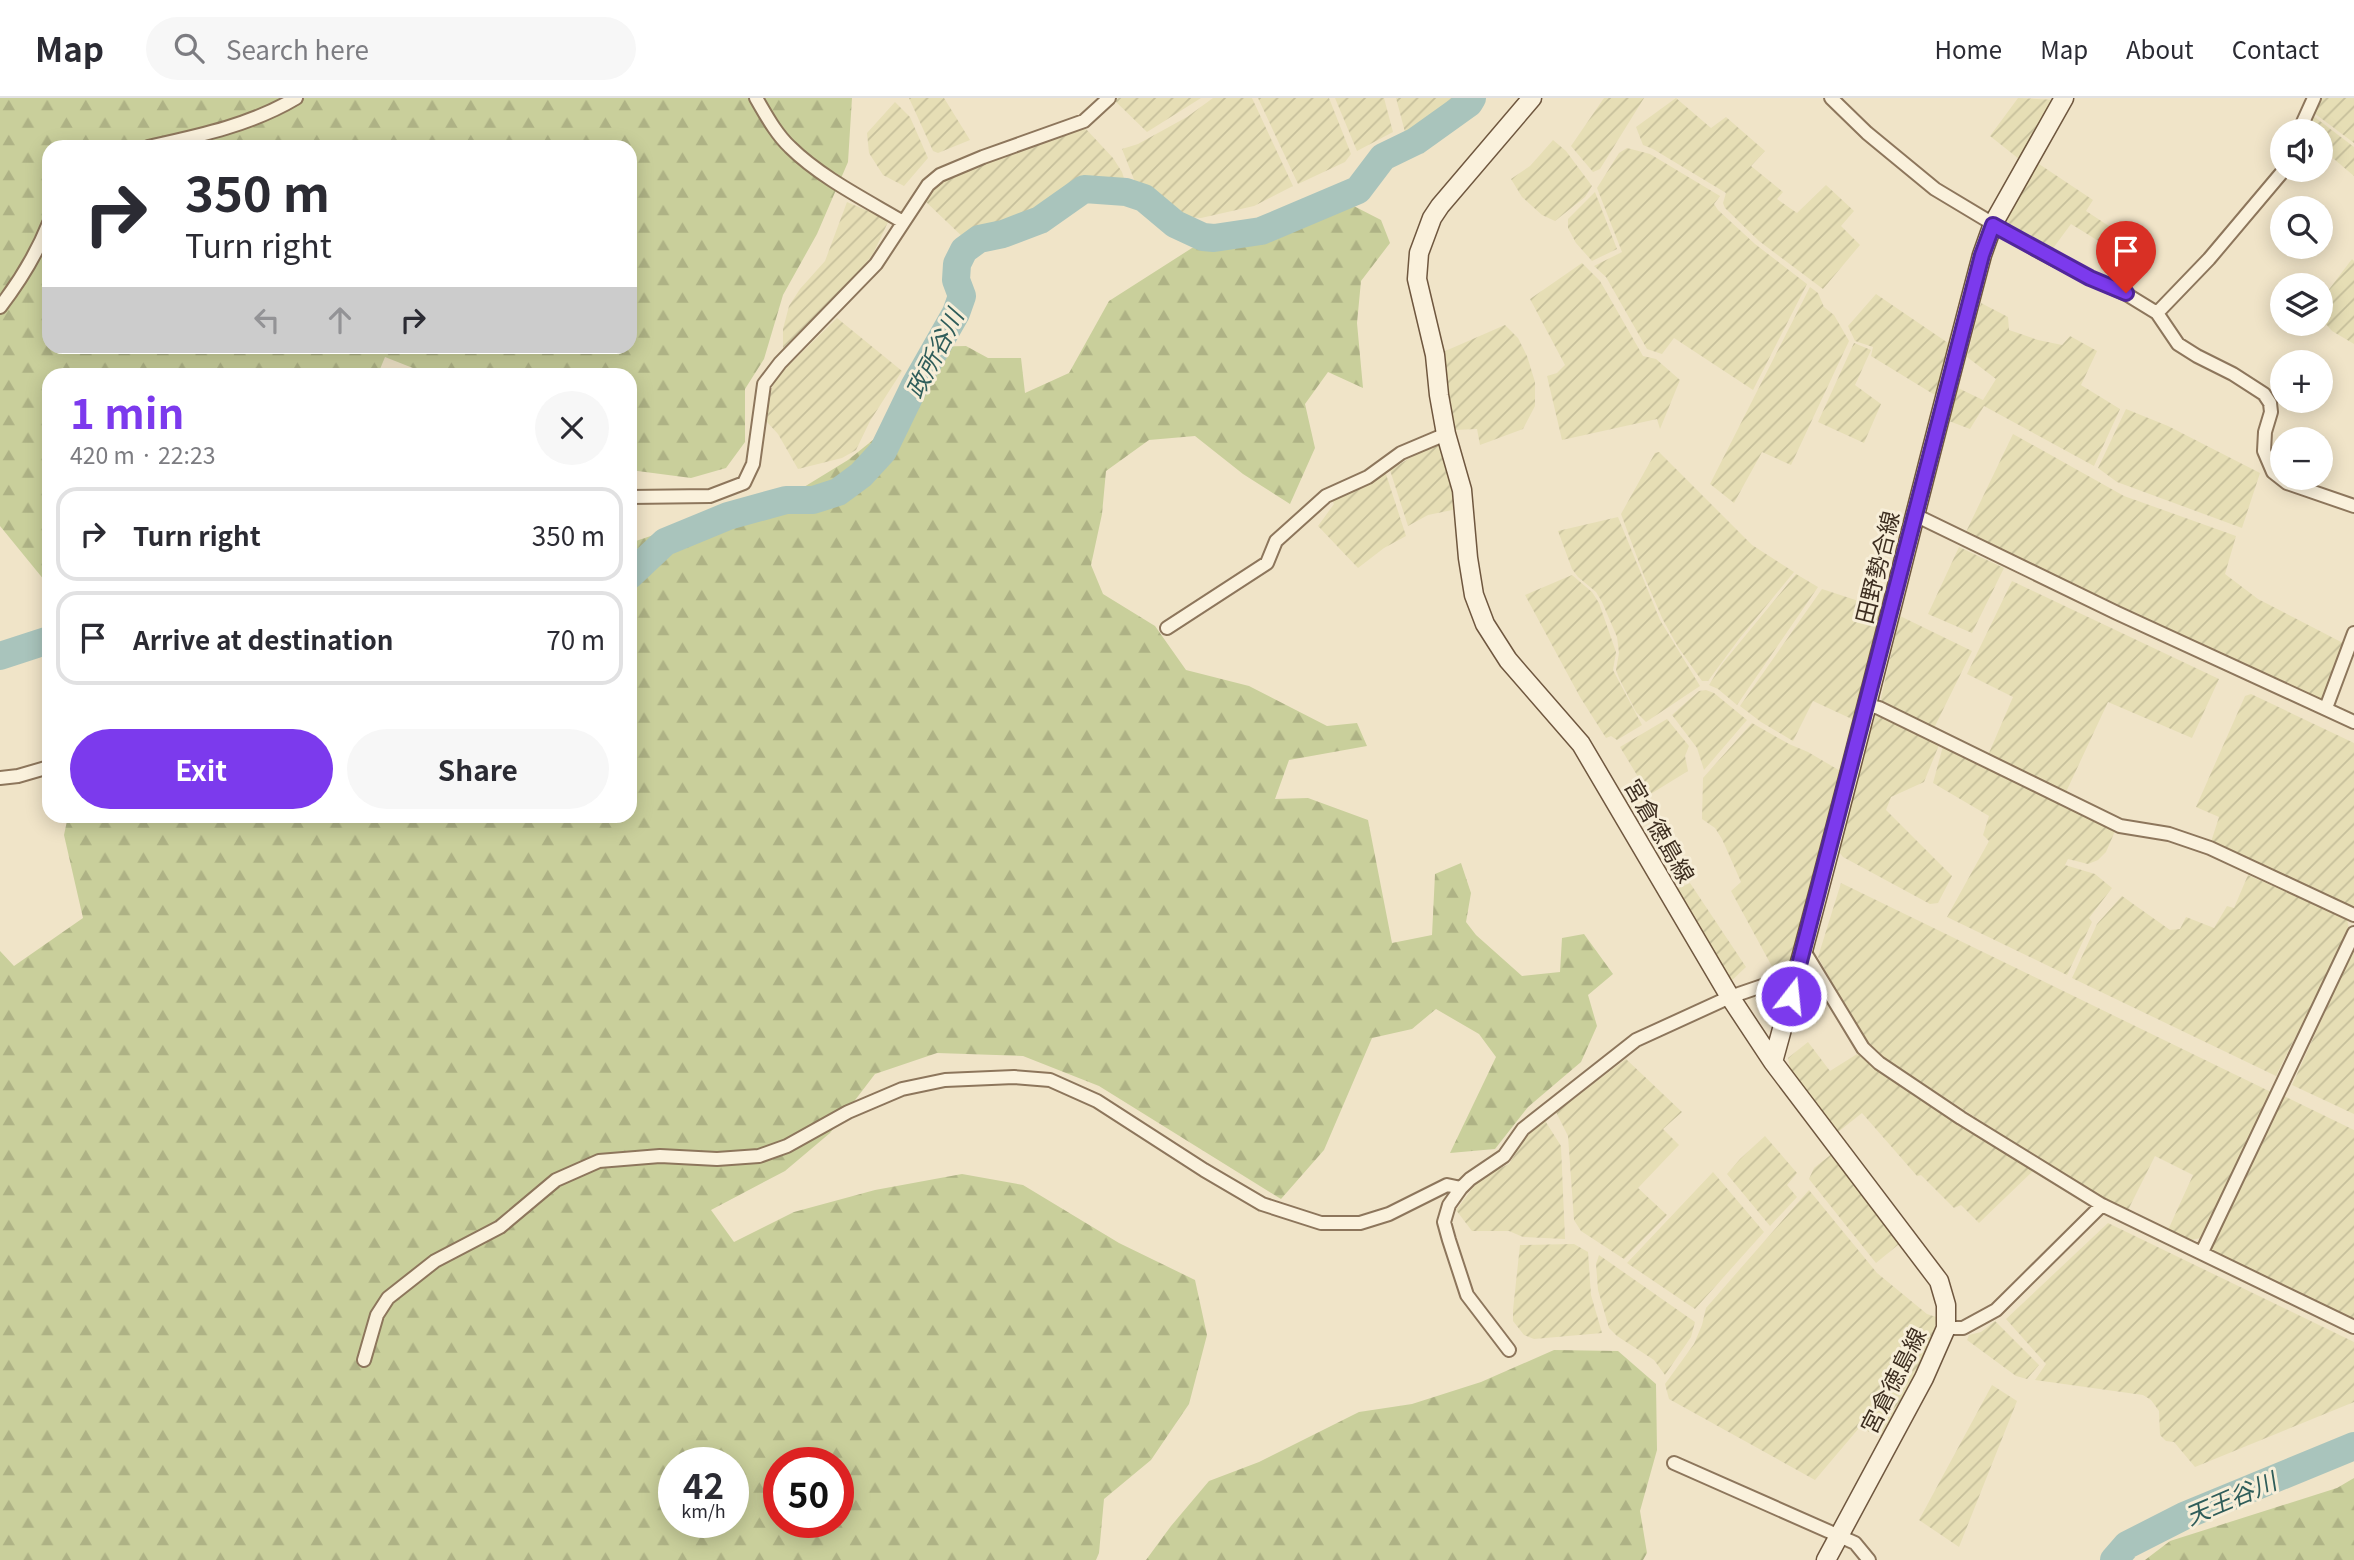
<!DOCTYPE html>
<html lang="en">
<head>
<meta charset="utf-8">
<style>
  body { margin:0; font-family:Georgia,"Noto Sans JP",serif; background:#f7f7f7; color:#2b2b33; height:100vh; display:flex; flex-direction:column; font-size:26px; white-space:nowrap }
  * { box-sizing:border-box; margin:0 }
  p { font-size:23px; color:#7c7c81 }
  .icon { flex:none; width:38px; height:38px; fill:none; stroke:currentColor; stroke-width:2; stroke-linecap:round; stroke-linejoin:round }
  .map { position:relative; flex:1; overflow:hidden }
  .sheet { position:absolute; left:42px; top:270px; width:595px; height:455px; display:flex; flex-direction:column; background:#fff; border-radius:21px; box-shadow:0 4px 18px #0003 }
  .sheet>* { flex:none }
  .hud { position:absolute; left:42px; top:42px; width:595px; height:214px; border-radius:21px; box-shadow:0 4px 18px #0003; background:#fff; color:#2b2b33; overflow:hidden }
  .controls { position:absolute; left:2270px; top:21px; display:grid; gap:14px }
  .controls a { display:grid; place-items:center; width:63px; height:63px; border-radius:50%; background:#fff; box-shadow:0 4px 18px #0003; font-size:35px }
  .speed { position:absolute; left:658px; top:1349px; display:flex; gap:14px; font-size:35px; font-weight:700; text-align:center }
  .speed>* { display:grid; place-content:center; width:91px; height:91px; border-radius:50%; background:#fff; box-shadow:0 4px 18px #0003; line-height:1 }
  .speed small { font-size:18px; font-weight:400 }
  .speed .limit { border:10px solid #d22; background:#fff; color:#111 }
  .pin { position:absolute; display:grid; place-items:center; width:60px; height:60px; color:#fff; margin:-72px -30px; border-radius:50% 50% 50% 0; rotate:-45deg; box-shadow:0 0 7px #0007 }
  .pin .icon { rotate:45deg }
  .me { position:absolute; width:77px; margin:-38px; rotate:16deg; stroke-linejoin:round; filter:drop-shadow(0 0 5px #0008) }
  .turn { display:flex; align-items:center; gap:24px; height:147px; padding:0 28px; font-size:32px }
  .turn .icon { width:91px; height:91px; stroke-width:2.5 }
  .turn b { display:block; font-size:49px; line-height:60px }
  .lanes { display:flex; align-items:center; height:66px; padding:0 28px; background:#0003; justify-content:center; gap:35px; direction:ltr }
  .lanes .off { opacity:.35 }
  .round { display:grid; place-items:center; flex:none; width:74px; height:74px; border-radius:37px; background:#f7f7f7 }
  .overview { display:flex; align-items:center; justify-content:space-between; height:119px; padding:0 28px }
  h1 { font-size:42px; font-weight:700; line-height:52px; color:#7c3aed }
  .cta { display:flex; gap:14px; margin-top:auto; padding:14px 28px }
  .cta a { flex:1; height:80px; border-radius:42px; background:#7c3aed; color:#fff; font-size:28px; font-weight:700; line-height:80px; text-align:center }
  .cta a+a { background:#f7f7f7; color:#2b2b33 }
  ul { padding:0; list-style:none }
  li { display:flex; align-items:center; gap:21px; height:94px; margin:0 14px 10px; padding:0 14px; border:4px solid #e1e1e2; border-radius:21px }
  li div { flex:1 }
  li b { display:block; font-size:26px }
  li em { font-style:normal }
  header { display:flex; align-items:center; gap:42px; box-sizing:border-box; height:98px; padding:0 35px; background:#fff; border-bottom:2px solid #e1e1e2 }
  header strong { font-size:33px }
  nav { display:flex; gap:38px; margin-inline-start:auto; font-size:24px }
  .search { width:490px; height:63px; background:#f7f7f7; display:flex; align-items:center; gap:18px; box-sizing:border-box; padding:0 24px; border-radius:38px; color:#7c7c81; font-size:26px }
  .map>svg:first-child { display:block }
  .farmland { fill:url(#farmland-furrows) }
  .forest { fill:url(#forest-firs); fill-rule:evenodd }
  .lines { fill:none; stroke-linecap:round; stroke-linejoin:round }
  .river { stroke:#a9c4bc; stroke-width:28 }
  .minor-casing { stroke:#8d765c; stroke-width:16 }
  .secondary-casing { stroke:#6f573f; stroke-width:21 }
  .minor { stroke:#faf1dc; stroke-width:12 }
  .secondary { stroke:#faf1dc; stroke-width:18 }
  .route-casing { stroke:#51269a; stroke-width:18 }
  .route { stroke:#7c3aed; stroke-width:12 }
  .labels { text-anchor:middle; dominant-baseline:central; stroke-width:6; stroke-linejoin:round; paint-order:stroke }
  .street-label { font-size:23px; fill:#3d2e20; stroke:#f7eed8 }
  .water-label { font-size:24px; font-style:italic; fill:#2f5d5a; stroke:#f7eed8 }
</style>
</head>
<body>
<header>
<strong>Map</strong>
<div class="search"><svg class="icon" aria-label="search" viewBox="0 0 24 24"><circle cx="10" cy="10" r="6"/><path d="M15 15l6 6"/></svg>Search here</div>
<nav><a>Home</a><a>Map</a><a>About</a><a>Contact</a></nav>
</header>
<div class="map">
<svg width="2354" height="1462" viewBox="0 0 2354 1462">
  <defs>
    <pattern id="farmland-furrows" width="10" height="10" patternUnits="userSpaceOnUse" patternTransform="scale(1.75)"><rect width="10" height="10" fill="#e6deb5"/><path d="M-1 1l2-2M0 10L10 0M9 11l2-2" fill="none" stroke="#c6bf9b"/></pattern>
    <pattern id="forest-firs" width="22" height="20" patternUnits="userSpaceOnUse" patternTransform="scale(1.75)"><rect width="22" height="20" fill="#c9cf9b"/><path d="M5 1l3.5 6h-7zM16 11l3.5 6h-7z" fill="#aeb285"/></pattern>
  </defs>
  <rect width="100%" height="100%" fill="#f0e4c8"/>
  <path class="farmland" d="M909,0H944L970,42L938,55L933,53Z
    M1112,0H1201L1147,34Z
    M1213,0H1252L1293,88L1254,108L1201,120L1188,119L1155,94L1135,84L1122,51L1138,46L1187,19Z
    M1258,0H1329L1351,56L1345,64L1298,86Z
    M1335,0H1384L1393,34L1357,53Z
    M1396,0H1457L1405,34Z
    M1604,0H1644L1600,71L1593,74L1571,48Z
    M1676,0L1711,30L1726,19L1765,53L1751,68L1783,94L1777,101L1797,115L1826,87L1854,113L1841,128L1860,147L1823,191L1759,143L1725,110L1723,105L1726,95L1653,51L1643,47L1636,29Z
    M2018,0L2056,2L2019,61L1990,38Z
    M2320,0H2354V45L2314,15Z
    M895,4L910,19L928,60L904,88L883,77L869,55L867,35Z
    M2312,17L2354,49V78L2321,50L2320,33H2306Z
    M1079,31H1086L1113,60L1122,74L1128,93L1086,90L1059,102L1016,130L997,138H977L967,143L925,103L932,93L946,82L987,63Z
    M1553,42L1566,53L1592,88L1585,99L1555,123L1542,117L1522,99L1511,81L1530,68Z
    M1627,50L1650,56L1720,98L1714,106L1718,112L1755,146L1807,186L1753,292L1674,240L1662,256L1647,251L1606,179L1594,168L1622,154L1597,90L1619,55Z
    M2039,66L2093,102L2086,113L2115,132L2118,128L2133,139L2136,143L2133,151L2125,162L2103,153L2105,147L2071,126L2051,153L2009,130L2004,122L2034,68Z
    M1595,94L1617,151L1592,163L1576,145L1568,130V121Z
    M847,104L889,122L873,156L857,177L816,220L783,250V231L789,208L800,191L825,163Z
    M2352,161L2354,163V246L2332,233L2320,219L2321,202Z
    M1582,165L1600,183L1643,258L1656,261L1680,282L1660,331L1657,321L1562,342L1547,278L1557,275L1565,267L1530,201Z
    M1810,189L1818,195L1824,209L1834,217L1849,243L1791,367L1762,354L1734,405L1710,386Z
    M1876,196L1951,247L1938,299L1871,258L1873,249L1855,243L1848,228Z
    M1981,205L2008,219L2009,232L2038,242L2062,247L2070,238L2097,253L2081,287L2120,311L2094,368L1984,308L1970,331L1949,323L1958,290L1983,302L1996,281L1967,259Z
    M837,220L902,273L870,323L856,352L842,360L798,371L778,336L767,324L769,297L776,280Z
    M1505,227L1518,240L1527,258L1535,284V308L1523,331L1480,347L1477,331L1454,332L1449,319L1443,254Z
    M1854,245L1871,252L1855,287L1881,306L1864,345L1818,324Z
    M2126,311L2168,328L2260,375L2242,430L2117,384L2098,370Z
    M2013,336L2124,398L2236,438L2225,476L2258,501L2343,545L2322,603L1965,436Z
    M1440,346L1457,411L1428,417L1408,428L1390,372L1425,351Z
    M1659,354L1752,447L1794,474L1739,541L1708,583H1702L1678,549L1663,522L1644,478L1621,416L1655,355Z
    M1385,373L1406,438L1384,450L1358,470L1318,428L1334,406L1332,402L1337,396Z
    M1618,419L1660,522L1700,588L1646,624L1636,614L1619,580L1616,572L1619,555L1617,539L1602,504L1596,494L1578,479L1572,471L1558,433Z
    M1959,449L2004,470L1972,535L1928,516Z
    M1796,476L1818,489L1737,607L1718,591L1709,587L1722,566Z
    M1572,477L1592,494L1599,505L1616,554L1613,572L1642,627L1617,642L1611,638L1606,640L1580,599L1525,497Z
    M2012,483L2219,581L2192,640L2108,604L2066,694L1989,655L2013,599L1967,576Z
    M1822,491L1883,511L1854,622L1813,603L1793,643L1761,624L1740,608Z
    M1900,518L1972,553L1934,630L1882,604L1881,600Z
    M1706,592L1714,595L1747,622L1704,672L1697,650L1672,617L1699,593Z
    M2251,596L2354,645V810L2211,744L2219,719L2196,709L2245,598Z
    M1875,618H1882L1939,647L1924,684L1891,699L1886,712L1952,778L1938,805L1930,806L1843,759L1839,754Z
    M1667,621L1689,648L1685,658L1688,673L1649,697L1620,649Z
    M1752,625L1789,646L1808,654L1842,674L1791,870L1776,876L1731,793L1741,784L1722,741L1715,730L1702,721L1703,680Z
    M1943,648L2115,733L2106,754L2098,762L2088,766L2068,761L2065,767L2095,776L2112,790L2089,820L2092,824L2067,877L1947,819L1989,743L1983,737L1989,718L1933,685Z
    M2248,777L2347,821L2349,831L2276,978L2072,880L2097,826L2122,798L2170,832L2180,831L2186,819L2214,830L2227,808L2234,810Z
    M1690,785L1746,869L1729,885L1675,792Z
    M1841,785L2271,994L2200,1140L2188,1143L2168,1132L2193,1077L2155,1058L2128,1112L2087,1092L1878,956L1863,941L1818,859Z
    M2354,850V1016L2292,987Z
    M1808,944L1830,973L1857,956L2034,1072L1979,1125L1961,1107L1954,1110L1921,1077L1917,1078L1862,1015L1838,1034L1794,979L1790,970L1788,960Z
    M1626,961L1682,1014L1663,1031L1679,1047L1638,1090L1667,1117L1624,1161L1581,1133L1574,1122L1568,1038L1556,1014Z
    M2284,998L2354,1032V1222L2209,1152Z
    M1544,1021L1561,1048L1565,1141L1523,1139L1509,1133H1472L1456,1112L1475,1087L1492,1074L1509,1066L1528,1036Z
    M1765,1038L1797,1075L1787,1087L1797,1099L1770,1128L1727,1076L1740,1061Z
    M1833,1055L1899,1146L1876,1165L1809,1081L1814,1070Z
    M1713,1074L1764,1134L1695,1211L1627,1165Z
    M1809,1092L1877,1175L1927,1216L1936,1219L1935,1234L1923,1260L1881,1338L1859,1330L1815,1382L1669,1301L1665,1286L1694,1246L1702,1227L1706,1210Z
    M2108,1125L2354,1244V1304L2195,1369L2174,1344L2166,1343L2160,1337L2159,1313L2151,1302L2143,1297L2035,1282L2046,1266L2006,1221Z
    M1574,1146L1588,1154L1591,1197L1602,1235L1534,1241L1524,1237L1513,1223V1212L1520,1147Z
    M1599,1157L1695,1224L1691,1239L1665,1277L1654,1262L1617,1238L1609,1230L1598,1192L1596,1166Z
    M1995,1223L2039,1267L2027,1281L2016,1278L1967,1242L1969,1237L1981,1234Z
    M1992,1287L2017,1303L1959,1449L1919,1422Z"/>
  <path class="forest" d="M0,0H852L848,64L817,136L783,197L764,261L745,291V344L726,370L691,380L630,372V276H428L385,259L378,276H49V488L0,428ZM49,49H630V248H49Z
    M1342,102L1381,122L1390,145L1361,183L1357,225L1363,290L1328,274L1305,306L1315,350L1290,406L1243,376L1195,338L1149,342L1106,373L1102,416L1091,467L1103,496L1155,528L1186,572L1249,588L1327,628L1357,625L1367,648L1289,662L1275,701L1308,700L1368,722L1392,845L1432,837L1435,776L1461,765L1471,795L1466,824L1476,837L1522,878L1560,874L1562,840L1584,836L1613,876L1588,897L1597,928L1581,964L1528,1009L1495,1051L1450,1055L1496,959L1479,936L1436,911L1412,931L1372,940L1324,1052L1281,1101L1099,988L1023,958L937,955L875,976L830,1035L785,1073L711,1112L734,1144L794,1114L875,1092L962,1076L1023,1087L1119,1145L1195,1182L1207,1237L1189,1306L1151,1362L1104,1401L1099,1455L1096,1462H0V853L14,868L83,820L64,737L68,718H630V445L692,424L742,427L848,362L888,330L905,288L925,249L966,248L988,260H1021L1025,295L1069,275L1109,203L1192,150L1262,138ZM674,1365H733V1424H674ZM779,1365H838V1424H779Z
    M1554,1252L1618,1253L1656,1286L1657,1352L1640,1413L1647,1455L1643,1462H1146L1171,1428L1209,1383L1259,1364L1359,1314L1412,1306L1481,1284Z
    M2354,1380V1462H2145L2170,1443L2337,1390Z"/>
  <g class="lines">
    <path class="river" d="M630,477L665,444L728,418L786,402H813L838,394L861,377L883,353L914,289L956,215L962,198L956,182L957,166L964,152L979,141L1003,136L1040,122L1084,91L1126,94L1144,100L1175,126L1203,139L1214,140L1261,133L1358,92L1383,59L1416,43L1469,5L1472,0
      M0,558L49,542
      M2114,1462L2127,1447L2184,1418L2354,1348"/>
    <defs>
      <path id="minor" d="M756,0C766,17 776,36 790,49C820,79 866,102 903,124
        M1831,0L1867,35L1935,91L2040,154L2090,180L2126,196L2157,215L2178,246L2197,258L2233,276L2264,296L2270,305L2271,314L2265,334L2264,353L2273,374L2287,385L2354,408
        M2299,33L2314,0
        M148,49C198,38 251,27 296,0
        M0,209C20,183 37,155 49,125
        M2157,215L2209,161L2284,72
        M630,399L710,398L744,385L753,366L764,286L780,265L876,166L928,87L940,77L983,59L1084,23L1109,0
        M1913,416L2117,515L2354,624
        M1167,530L1267,465L1276,443L1326,398L1368,379L1401,355L1446,336
        M1868,607L1879,610L2120,728L2169,736L2210,750L2354,817
        M2326,610L2354,535
        M0,680L18,678L49,669
        M1804,853L1863,950L1879,965L1961,1020L2102,1107L2354,1229
        M2202,1154L2354,835
        M1946,1230H1963L1996,1212L2102,1107
        M1509,1252L1467,1197L1449,1142L1444,1124L1449,1107L1461,1090L1470,1081L1504,1058L1523,1031L1636,942L1730,899L1797,876
        M364,1262L377,1217L388,1200L435,1163L500,1129L556,1082L599,1063L660,1058L717,1061L759,1058L787,1048L848,1014L902,991L945,982L1014,979L1050,982L1097,1003L1204,1072L1262,1106L1321,1125H1360L1389,1116L1447,1087L1461,1090
        M1674,1365L1855,1445L1869,1462"/>
      <path id="secondary" d="M1532,0L1440,108L1432,120L1419,155L1417,181L1435,257L1439,297L1446,336L1462,392L1468,460L1474,497L1485,526L1508,562L1581,646L1730,899L1773,964L1939,1183L1946,1207V1230L1924,1280L1826,1462
        M1773,964C1847,696 1911,426 1982,157L1993,126L2064,0"/>
    </defs>
    <use href="#minor" class="minor-casing"/>
    <use href="#secondary" class="secondary-casing"/>
    <use href="#minor" class="minor"/>
    <use href="#secondary" class="secondary"/>
  </g>
  <g class="lines">
    <defs>
      <path id="route" d="M1791,898L1982,157L1993,127L2090,180L2126,195"/>
    </defs>
    <use href="#route" class="route-casing"/>
    <use href="#route" class="route"/>
  </g>
  <g class="labels">
    <g class="street-label">
      <text transform="translate(1876 469) rotate(-76)">田野勢合線</text>
      <text transform="translate(1661 732) rotate(60)">宮倉徳島線</text>
      <text transform="translate(1892 1282) rotate(-63)">宮倉徳島線</text>
    </g>
    <g class="water-label">
      <text transform="translate(933 255) rotate(-63)">政所谷川</text>
      <text transform="translate(2230 1399) rotate(-23)">天王谷川</text>
    </g>
  </g>
</svg>
<div class="controls">
<a><svg class="icon" aria-label="sound" viewBox="0 0 24 24"><path d="M4 9h4l5-4v14l-5-4H4zM17 9q2 3 0 6"/></svg></a>
<a><svg class="icon" aria-label="search" viewBox="0 0 24 24"><circle cx="10" cy="10" r="6"/><path d="M15 15l6 6"/></svg></a>
<a><svg class="icon" aria-label="layers" viewBox="0 0 24 24"><path d="M12 4l9 5-9 5-9-5zM3 14l9 5 9-5"/></svg></a>
<a>+</a>
<a>−</a>
</div>
<div class="speed"><div>42<small>km/h</small></div><div class="limit">50</div></div>
<div class="pin" style="left:2126px;top:195px;background:#d93025"><svg class="icon" aria-label="arrive" viewBox="0 0 24 24"><path d="M6 21V4h12l-3 4 3 4H6"/></svg></div>
<svg class="me" style="left:1791px;top:898px" viewBox="-20 -20 40 40"><circle r="17" fill="#7c3aed" stroke="#fff" stroke-width="3"/><path d="M0-11L8 9 0 5-8 9z" fill="#fff"/></svg>
<div class="hud">
<div class="turn"><svg class="icon" aria-label="right" viewBox="0 0 24 24"><path d="M7 20v-9h11M14 6l5 5-5 5"/></svg><div><b>350 m</b>Turn right</div></div>
<div class="lanes"><svg class="icon off" aria-label="left" viewBox="0 0 24 24"><path d="M17 20v-9H6M10 6l-5 5 5 5"/></svg><svg class="icon off" aria-label="ahead" viewBox="0 0 24 24"><path d="M12 20V5M6 11l6-6 6 6"/></svg><svg class="icon" aria-label="right" viewBox="0 0 24 24"><path d="M7 20v-9h11M14 6l5 5-5 5"/></svg></div>
</div>
<section class="sheet">
<div class="overview"><div><h1>1 min</h1><p>420 m · 22:23</p></div><a class="round"><svg class="icon" aria-label="close" viewBox="0 0 24 24"><path d="M6 6l12 12M18 6L6 18"/></svg></a></div>
<ul>
<li><svg class="icon" aria-label="right" viewBox="0 0 24 24"><path d="M7 20v-9h11M14 6l5 5-5 5"/></svg><div><b>Turn right</b></div><em>350 m</em></li>
<li><svg class="icon" aria-label="arrive" viewBox="0 0 24 24"><path d="M6 21V4h12l-3 4 3 4H6"/></svg><div><b>Arrive at destination</b></div><em>70 m</em></li>
</ul>
<div class="cta"><a>Exit</a><a>Share</a></div>
</section>
</div>
</body>
</html>
